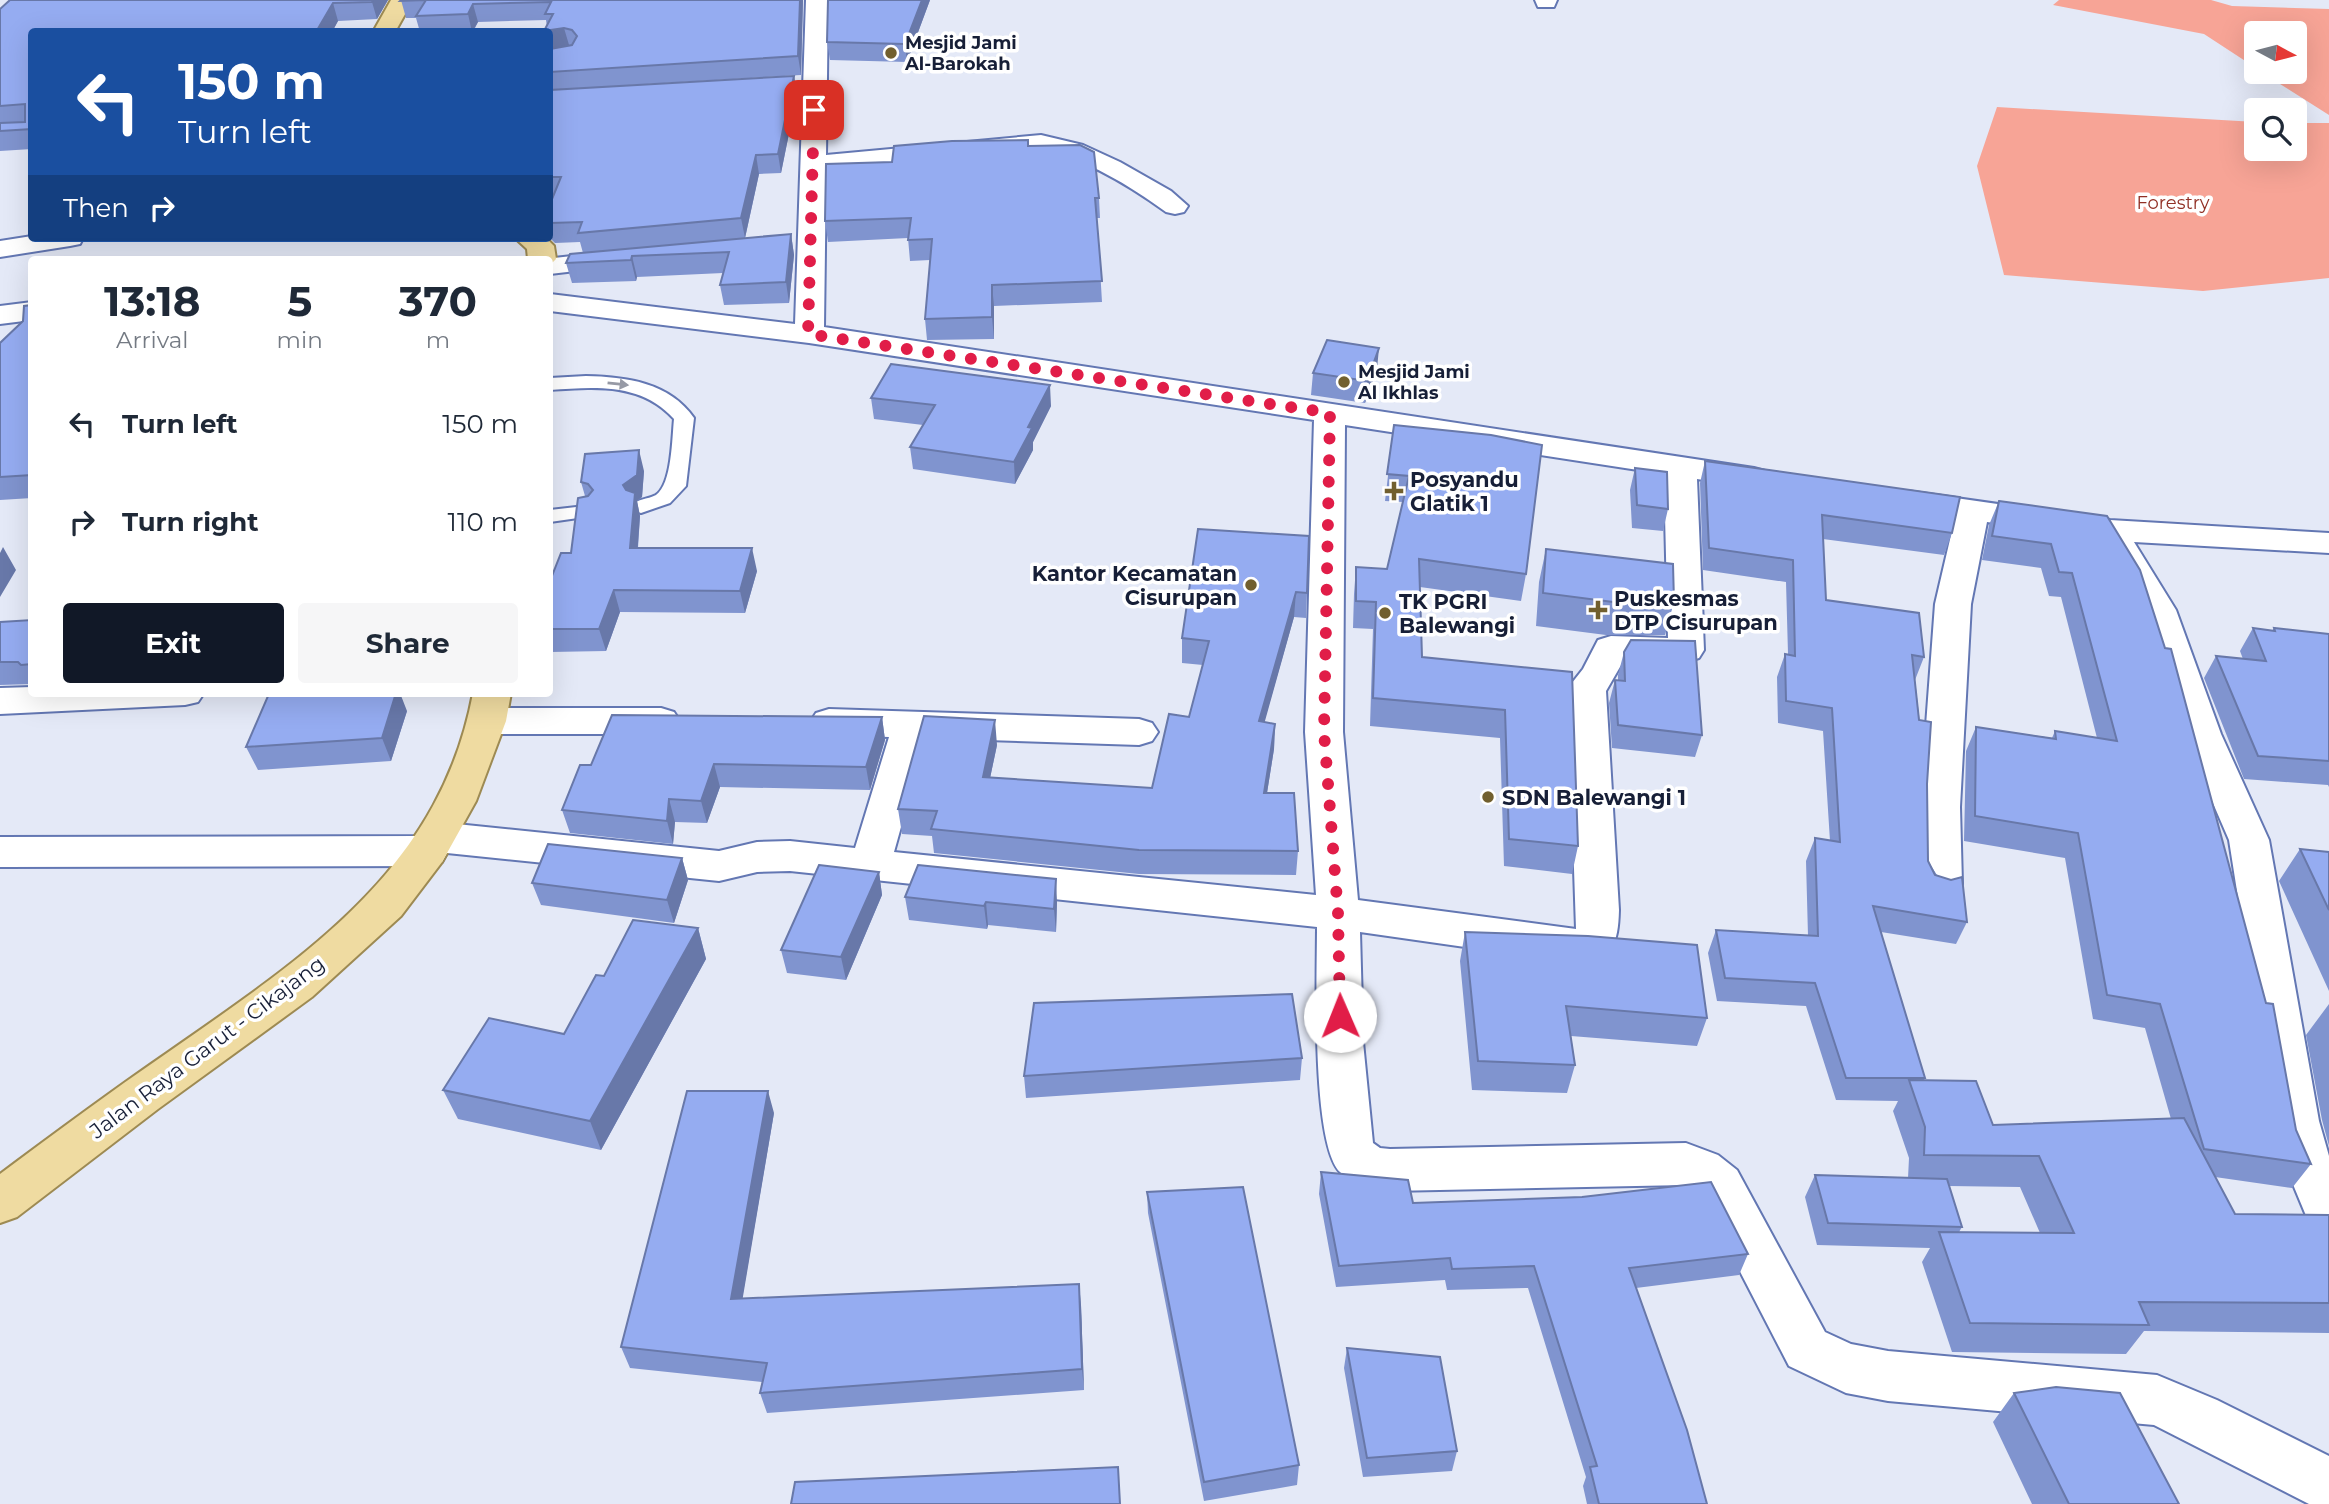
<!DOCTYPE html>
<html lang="en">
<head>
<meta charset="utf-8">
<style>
  body { margin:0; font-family:Montserrat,sans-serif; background:#f6f6f7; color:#1f2937; height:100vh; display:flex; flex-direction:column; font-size:26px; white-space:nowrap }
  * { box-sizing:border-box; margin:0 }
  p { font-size:23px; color:#747a83 }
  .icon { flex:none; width:38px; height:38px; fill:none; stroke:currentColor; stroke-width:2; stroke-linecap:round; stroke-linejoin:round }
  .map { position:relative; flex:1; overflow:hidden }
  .panel { position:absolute; left:28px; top:256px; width:525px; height:441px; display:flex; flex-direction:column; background:#fff; border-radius:7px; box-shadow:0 7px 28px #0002 }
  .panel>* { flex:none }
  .top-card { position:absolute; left:28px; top:28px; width:525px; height:214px; border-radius:7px; box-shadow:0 7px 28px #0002; background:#1a4fa0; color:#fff; overflow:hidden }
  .needle { width:46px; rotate:97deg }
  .tools { position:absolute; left:2244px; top:21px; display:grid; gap:14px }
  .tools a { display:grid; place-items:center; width:63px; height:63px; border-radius:7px; background:#fff; box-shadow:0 7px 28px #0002; font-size:35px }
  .pin { position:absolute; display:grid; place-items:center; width:60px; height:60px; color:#fff; margin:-30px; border-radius:14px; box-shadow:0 4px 10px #0006 }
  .me { position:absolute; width:77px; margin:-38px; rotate:359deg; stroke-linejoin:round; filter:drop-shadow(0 0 5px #0008) }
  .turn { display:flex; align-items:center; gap:24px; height:147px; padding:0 35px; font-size:32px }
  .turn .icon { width:91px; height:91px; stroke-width:2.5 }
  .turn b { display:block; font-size:49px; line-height:60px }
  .then { display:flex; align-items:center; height:66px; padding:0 35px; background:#0003; gap:14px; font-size:26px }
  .eta { display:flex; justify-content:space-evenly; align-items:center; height:119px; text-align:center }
  .eta b { font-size:42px; font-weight:700; line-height:49px }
  .button { display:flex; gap:14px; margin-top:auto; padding:14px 35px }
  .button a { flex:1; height:80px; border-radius:7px; background:#111827; color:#fff; font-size:28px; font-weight:700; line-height:80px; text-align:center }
  .button a+a { background:#f6f6f7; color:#1f2937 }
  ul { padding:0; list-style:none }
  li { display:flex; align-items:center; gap:21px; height:98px; padding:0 35px }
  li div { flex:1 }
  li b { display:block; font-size:26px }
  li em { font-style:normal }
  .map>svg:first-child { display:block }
  .green { fill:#f7a496 }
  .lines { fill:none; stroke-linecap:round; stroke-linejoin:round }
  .lane-casing { stroke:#6377b3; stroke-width:4 }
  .street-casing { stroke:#6377b3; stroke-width:4 }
  .primary-casing { stroke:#9d8a53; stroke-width:4 }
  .lane { fill:#fff; fill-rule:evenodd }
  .street { fill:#fff; fill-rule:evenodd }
  .primary { fill:#efdba1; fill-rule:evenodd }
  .wall { fill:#8094cf; fill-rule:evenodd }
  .shaded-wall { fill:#6878a9 }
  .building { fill:#95acf1; stroke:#6878a9; stroke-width:2 }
  .oneway { fill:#979aa5 }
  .route { stroke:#e11d48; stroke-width:12; stroke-dasharray:0 21.6 }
  .poi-dot { fill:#715f2e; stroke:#fff; stroke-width:2.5 }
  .labels { text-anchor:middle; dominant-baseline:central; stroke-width:7; stroke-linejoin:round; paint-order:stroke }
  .far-poi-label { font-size:18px; font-weight:bold; fill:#171f37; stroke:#fff; text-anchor:start }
  .far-park-label { font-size:18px; fill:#913025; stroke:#fff }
  .poi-label { font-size:21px; font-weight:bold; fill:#171f37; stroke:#fff; text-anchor:start }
  .street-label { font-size:21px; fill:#171f37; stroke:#fff }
</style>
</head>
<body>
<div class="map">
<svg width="2329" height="1504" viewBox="0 0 2329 1504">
  <rect width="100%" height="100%" fill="#e4e9f7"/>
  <path class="green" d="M2059,0H2211L2232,6L2329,9V115L2261,72H2294V33H2256V68L2204,34L2053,5Z
    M1997,107L2256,122V149H2294V123H2329V278L2203,291L2004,275L1977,166Z"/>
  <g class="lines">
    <defs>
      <path id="lane" d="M586,376C626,377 669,382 694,418L686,486L670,503L641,513L634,511L631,507C637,498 647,500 656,495C672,484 672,438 674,419C641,382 594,387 550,390V378Z
        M585,506L592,508L596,512L592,516L550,522V510Z"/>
      <path id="street" d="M806,0H828L826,155L1041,135L1083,145L1120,162L1171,191L1188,206L1184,212L1175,214L1166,212C1129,185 1086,159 1041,149L826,170L824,327L1754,468L1765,471L1770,478L1765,485L1754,488L1697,479L1704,650L1699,658L1686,662L1624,660L1606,691L1619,910C1618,945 1613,956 1577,963L1360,932L1363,1042L1373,1143L1380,1148L1390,1149L1686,1143L1718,1155L1737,1170L1825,1332L1851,1344L1888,1351L2157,1375L2217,1400L2329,1456V1504H2309L2154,1425L1888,1401L1846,1393L1789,1366L1703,1200L1686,1185L1390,1191C1372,1188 1354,1186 1340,1172C1311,1143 1317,973 1317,927L790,871L757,872L719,881L447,853L442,862L428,866L0,867V837L417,836L423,827L437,822L719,851L757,842L790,841L855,848L889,737L829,735L816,731L810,722L816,713L829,709L1139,719L1152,723L1158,732L1152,741L1139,745L923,738L925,741L894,852L1316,895L1305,732L1314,420L809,343L550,311V294L795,324ZM1345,425L1664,474L1668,638L1611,636L1598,640L1583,669L1568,688L1576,929L1358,900L1343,732Z
        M1535,0H1557L1554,7H1538Z
        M32,236V238H83L80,244L70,246L0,257V241Z
        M617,251L627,253L631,259L627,265L550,274V259H545Z
        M32,302V320L0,324V306Z
        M1907,491L2110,520L2329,533V553L2134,542L2176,610L2221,734L2269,840L2319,1121L2329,1156V1237L2312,1230L2280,1153L2273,1121L2229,840L2183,734L2140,610L2102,544L2105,539L1987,522L1971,604L1960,807L1962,884L1956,895L1941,900L1926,895L1920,884V807L1935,604L1955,518L1895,508L1891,501L1895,494Z
        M32,687V693H204L198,702L185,705L0,714V688Z
        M487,708H661L674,712L680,721L674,730L661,734H487L474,730L468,721L474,712Z"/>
      <path id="primary" d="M391,0H413L395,32H373Z
        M515,238H546L554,246L556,259L550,265V259H528L527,249Z
        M473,693H511L506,721L476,801L442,862L401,916L312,997L158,1109L17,1217L0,1223V1174C55,1133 110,1092 167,1053C304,957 440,870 473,693Z"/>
    </defs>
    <use href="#lane" class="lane-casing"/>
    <use href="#street" class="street-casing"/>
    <use href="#primary" class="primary-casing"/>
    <use href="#lane" class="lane"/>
    <use href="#street" class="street"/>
    <use href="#primary" class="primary"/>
  </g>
  <path class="wall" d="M388,0L377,19L338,21L332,32H32V149L0,151V9Z
    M401,0H803L801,75L612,86L794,76L797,94L781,173L759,174L745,238L791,234L794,255L789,303L724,305L720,285L723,273L637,277L636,281L572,283L566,263L583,253L580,242L555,243L550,238V204L552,197H550V49L546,20L478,22L473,32H420L416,18H406Z
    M930,0L907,62L830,60L827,42Z
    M1028,146L1099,198L1100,218H1097L1102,302L994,306V339L927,340L925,319L930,260L910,261L908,238L828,242L825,221L892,162Z
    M32,305V498L0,500V343L23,321Z
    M1377,369L1365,403L1311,395L1313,373Z
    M871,398L1051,406L1033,442V450L1015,484L913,469L910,447L923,425L874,419Z
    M1394,425L1526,574L1521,601L1420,587L1422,657L1572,672L1578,846L1572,874L1504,866L1500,738L1370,726L1373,629L1353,628L1354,594L1356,567L1387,569L1403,502L1385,501Z
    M1705,461L1952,533L1944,555L1823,539L1826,600L1924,657L1915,680L1927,784L1928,861L1967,922L1956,944L1881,932L1925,1078L1924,1080L1993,1125L2171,1119L2145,1028L2093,1019L2065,858L1964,841L1966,751L1976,727L2052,738L2055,731L2097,738L2061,597L2049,596L2041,568L1982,560L1989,525L1999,501L2107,516L2296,1130L2311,1164L2292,1188L2215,1177L2235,1214L2329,1215V1333L2144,1331L2126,1354L1952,1352L1922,1262L1930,1248L1817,1245L1805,1197L1815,1175L1908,1178L1909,1158L1893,1111L1898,1101L1836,1100L1806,1006L1717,1001L1708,953L1716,930L1808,936L1806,861L1815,838L1830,841L1823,731L1778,723L1777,677L1785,654H1788L1786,582L1703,570L1700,483ZM1949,1186L2020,1187L2040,1233L1959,1232L1962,1227Z
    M1635,468L1668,509L1663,531L1632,528L1630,490Z
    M644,471L642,497L637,501L640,516L638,548L757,571L745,613L620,612L606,651L550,652V581L571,553L585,496L581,482Z
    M1198,529L1307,593L1306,618L1294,617L1264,722L1275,724L1274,749L1267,793L1298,851L1296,875L1139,874L934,853L932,836L902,834L898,809L997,745L990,778L1152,788L1189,717L1203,665L1182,663V638Z
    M1546,549L1674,602L1665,635H1606L1536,626L1539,582Z
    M32,620V684L0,685V622Z
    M2253,628L2272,631L2274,628L2329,634V787L2328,785L2244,779L2204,678L2216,656L2243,659L2240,651Z
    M1624,652L1702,735L1695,757L1612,748L1609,703L1615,680L1618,681V675Z
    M407,711L391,761L258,770L246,747Z
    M882,717L885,740L870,790L720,787L707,823L675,822L673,844L570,833L562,810L591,765Z
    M2300,849L2329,852V991L2279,881Z
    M682,858L688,880L674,923L541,905L532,883Z
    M879,872L882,895L846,980L787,973L781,950Z
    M905,897L1057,902L1056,932L988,925L987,929L909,920Z
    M698,928L706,959L601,1150L458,1119L443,1090L564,1034L604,976Z
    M1465,932L1707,1018L1697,1046L1571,1036L1575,1065L1567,1093L1472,1090L1460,961Z
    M2329,1004V1146L2322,1120L2306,1035Z
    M1302,1058L1300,1080L1026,1098L1024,1076Z
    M774,1113L742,1299L1081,1305L1084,1390L767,1413L760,1393L762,1382L630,1368L621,1347Z
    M1321,1172L1413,1203L1748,1254L1739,1275L1636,1288L1707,1504H1587L1583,1486L1586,1477L1528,1288L1447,1290L1445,1280L1336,1287L1319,1194Z
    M1147,1192L1299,1465L1297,1485L1204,1501L1148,1213Z
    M1347,1348L1457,1451L1452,1471L1363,1477L1344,1368Z
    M2014,1393L2179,1504H2032L1993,1422Z"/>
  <path class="shaded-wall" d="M373,0H388L377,19L372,2Z
    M800,0H803L801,75L798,56Z
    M922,0H930L907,62L905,44Z
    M333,3L338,21L332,32H316Z
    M473,4L478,22L472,32L468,14Z
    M564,28L569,45L550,49V32H544Z
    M794,76L797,94L781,173L778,154Z
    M756,155L759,174L745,238L741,218Z
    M791,234L794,255L789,303L786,282Z
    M632,256L637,277L636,281L631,260Z
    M992,285L994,306V339L992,317Z
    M1379,348L1377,369L1365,403L1367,381Z
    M1050,385L1051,406L1033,442V450L1015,484L1014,462L1028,427Z
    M639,450L644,471L642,497L637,501L640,516L636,570L630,548L623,485Z
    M3,547L16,570L0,597V553Z
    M752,548L757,571L745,613L740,591Z
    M614,590L620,612L606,651L599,629Z
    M1296,592L1294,617L1258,746L1259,721Z
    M396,693H400L407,711L391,761L382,738Z
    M882,717L885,740L870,790L866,767Z
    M995,720L997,745L985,802L983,777Z
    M1275,724L1274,749L1263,818L1264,793Z
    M714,764L720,787L707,823L701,801Z
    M669,799L675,822L673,844L667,821Z
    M682,858L688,880L674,923L667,900Z
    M879,872L882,895L846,980L841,957Z
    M1056,879L1057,902L1056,932L1054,909Z
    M986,902L988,925L987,929L984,906Z
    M698,928L706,959L601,1150L590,1121Z
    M768,1091L774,1113L739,1320L731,1299Z
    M1079,1284L1081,1305L1084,1390L1082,1369Z"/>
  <path class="building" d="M10,0H373L372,2L333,3L316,32H32V129L0,131V123L25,122V104L0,106V9Z
    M401,0H800L798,56L550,72V49L572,45L577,36L572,30L564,28L544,31L553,14H545L551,2L473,4L468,14L416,16L426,0L400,1Z
    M828,0H922L905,44L827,42Z
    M794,76L778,154L756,155L741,218L578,233L582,222L550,223V204L561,177H550V90Z
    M1028,140V146L1080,145L1094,152L1099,198H1095L1102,281L992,285V317L925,319L932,239L908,240L911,218L825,221L826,164L892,162L894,146L952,141Z
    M791,234L786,282L720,285L729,252L632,256L631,260L566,263L570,254Z
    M32,305V475L0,477V343L23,321L24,306Z
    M1327,340L1379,348L1367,381L1313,373Z
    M891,364L1050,385L1028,427L1032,428L1014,462L910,447L935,405L871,398Z
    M1394,425L1491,435L1542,445L1526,574L1419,559L1422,657L1572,672L1578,846L1509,839L1505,710L1373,698L1376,602L1356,601V567L1387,569L1409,476L1387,474Z
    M639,450L637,475L623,485L626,490L635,493L630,548H752L740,591L614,590L599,629H550V581L561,553H571L578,498L588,496L593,490L588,484L581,482L585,454Z
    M1705,461L1960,497L1952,533L1822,515L1826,600L1919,613L1924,657L1912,655L1919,720L1931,722L1927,784L1928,861L1935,875L1951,880L1962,877L1967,922L1873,906L1925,1078H1846L1815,983L1725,978L1716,930L1818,936L1815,838L1840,842L1832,708L1786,701L1785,654L1795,656L1793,560L1709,548Z
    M1635,468L1667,472L1668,509L1637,505Z
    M1999,501L2107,516L2140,570L2165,648L2171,649L2266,1003L2273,1004L2296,1130L2311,1164L2204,1149L2160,1004L2107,995L2078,833L1975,816L1976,727L2056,739L2055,731L2117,741L2072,573L2059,572L2051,544L1992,536Z
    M1198,529L1309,536L1307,593L1296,592L1259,721L1275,724L1264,793H1294L1298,851L1139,850L931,829L937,811L898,809L924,716L995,720L983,777L1152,788L1169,714L1189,717L1209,641L1182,638Z
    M1546,549L1673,564L1674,602H1613L1543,593Z
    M32,620V664L21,665L18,662H0V622Z
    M2253,628L2275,631L2274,628L2329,634V761L2258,756L2216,656L2266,661Z
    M1631,640L1695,641L1702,735L1618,725L1615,680L1625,681L1624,652Z
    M317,693H396L382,738L246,747L268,696Z
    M612,715L882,717L866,767L714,764L701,801L669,799L667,821L562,810L580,765H591Z
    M548,844L682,858L667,900L532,883Z
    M2300,849L2329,852V910Z
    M819,865L879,872L841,957L781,950Z
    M918,865L1056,879L1054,909L986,902L984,906L905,897Z
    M633,920L698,928L590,1121L443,1090L489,1018L564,1034L596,975L604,976Z
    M1465,932L1588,936L1697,945L1707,1018L1566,1006L1575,1065L1478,1061Z
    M1292,994L1302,1058L1024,1076L1034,1003Z
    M1909,1080L1976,1081L1993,1125L2184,1118L2235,1214L2329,1215V1303L2139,1302L2149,1325L1970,1323L1939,1232L2074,1233L2039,1156L1924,1155L1925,1127Z
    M687,1091H768L731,1299L1079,1284L1082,1369L760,1393L767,1363L621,1347Z
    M1321,1172L1408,1180L1413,1203L1582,1197L1711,1182L1748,1254L1629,1268L1687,1430L1707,1504H1599L1590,1467L1597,1466L1534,1266L1452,1269L1450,1258L1339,1266Z
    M1815,1175L1947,1179L1962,1227L1828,1223Z
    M1243,1187L1299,1465L1204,1482L1147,1192Z
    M1347,1348L1440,1357L1457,1451L1367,1458Z
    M2056,1387L2120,1393L2179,1504H2069L2014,1393Z
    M1118,1467L1120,1504H791L795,1482Z"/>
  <defs><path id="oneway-solid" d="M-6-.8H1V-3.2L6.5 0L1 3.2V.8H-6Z" transform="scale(1.75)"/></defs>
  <use class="oneway" href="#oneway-solid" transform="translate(618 384) rotate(6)"/>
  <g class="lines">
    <path class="route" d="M814,110L808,334L1330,413L1324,732L1338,913L1340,1016"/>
  </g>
  <g class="poi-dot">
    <circle cx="891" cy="53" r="7"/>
    <circle cx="1344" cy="382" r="7"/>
    <path d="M1390.5 480.5h7v7h7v7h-7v7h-7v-7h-7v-7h7z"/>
    <circle cx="1251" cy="585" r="7"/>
    <path d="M1594.5 599.5h7v7h7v7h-7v7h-7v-7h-7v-7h7z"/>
    <circle cx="1385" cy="613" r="7"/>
    <circle cx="1488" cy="797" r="7"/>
  </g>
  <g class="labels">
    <g class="far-poi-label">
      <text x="905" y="43">Mesjid Jami<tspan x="905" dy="21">Al-Barokah</tspan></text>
      <text x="1358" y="372">Mesjid Jami<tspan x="1358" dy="21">Al Ikhlas</tspan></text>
    </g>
    <g class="far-park-label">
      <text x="2173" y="203">Forestry</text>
    </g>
    <g class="poi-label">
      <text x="1410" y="479">Posyandu<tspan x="1410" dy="24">Glatik 1</tspan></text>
      <text x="1237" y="573" text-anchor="end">Kantor Kecamatan<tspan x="1237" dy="24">Cisurupan</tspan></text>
      <text x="1614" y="598">Puskesmas<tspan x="1614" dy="24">DTP Cisurupan</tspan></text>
      <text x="1399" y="601">TK PGRI<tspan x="1399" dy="24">Balewangi</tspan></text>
      <text x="1502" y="797">SDN Balewangi 1</text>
    </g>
    <g class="street-label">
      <text transform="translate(207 1047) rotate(-37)">Jalan Raya Garut - Cikajang</text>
    </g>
  </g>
</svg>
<div class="tools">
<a><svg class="needle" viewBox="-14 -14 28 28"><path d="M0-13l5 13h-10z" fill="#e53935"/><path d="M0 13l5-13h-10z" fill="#747a83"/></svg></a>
<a><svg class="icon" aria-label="search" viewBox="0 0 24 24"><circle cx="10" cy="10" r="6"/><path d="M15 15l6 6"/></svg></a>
</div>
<div class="pin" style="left:814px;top:110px;background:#d93025"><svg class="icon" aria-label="arrive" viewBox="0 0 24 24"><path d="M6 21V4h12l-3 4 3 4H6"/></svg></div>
<svg class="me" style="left:1340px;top:1016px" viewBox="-20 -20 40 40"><circle r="19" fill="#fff"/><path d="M0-13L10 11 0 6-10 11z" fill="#e11d48"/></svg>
<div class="top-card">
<div class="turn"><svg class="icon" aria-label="left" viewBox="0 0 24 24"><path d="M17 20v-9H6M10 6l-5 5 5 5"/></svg><div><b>150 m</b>Turn left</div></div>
<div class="then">Then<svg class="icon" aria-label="right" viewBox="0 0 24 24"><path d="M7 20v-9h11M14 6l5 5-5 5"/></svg></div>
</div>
<section class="panel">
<div class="eta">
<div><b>13:18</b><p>Arrival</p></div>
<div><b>5</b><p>min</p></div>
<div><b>370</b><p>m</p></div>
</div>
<ul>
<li><svg class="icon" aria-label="left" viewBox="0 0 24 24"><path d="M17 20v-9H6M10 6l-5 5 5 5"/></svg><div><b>Turn left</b></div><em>150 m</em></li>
<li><svg class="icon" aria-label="right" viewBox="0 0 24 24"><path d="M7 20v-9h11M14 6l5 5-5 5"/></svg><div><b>Turn right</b></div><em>110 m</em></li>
</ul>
<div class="button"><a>Exit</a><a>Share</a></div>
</section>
</div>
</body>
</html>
